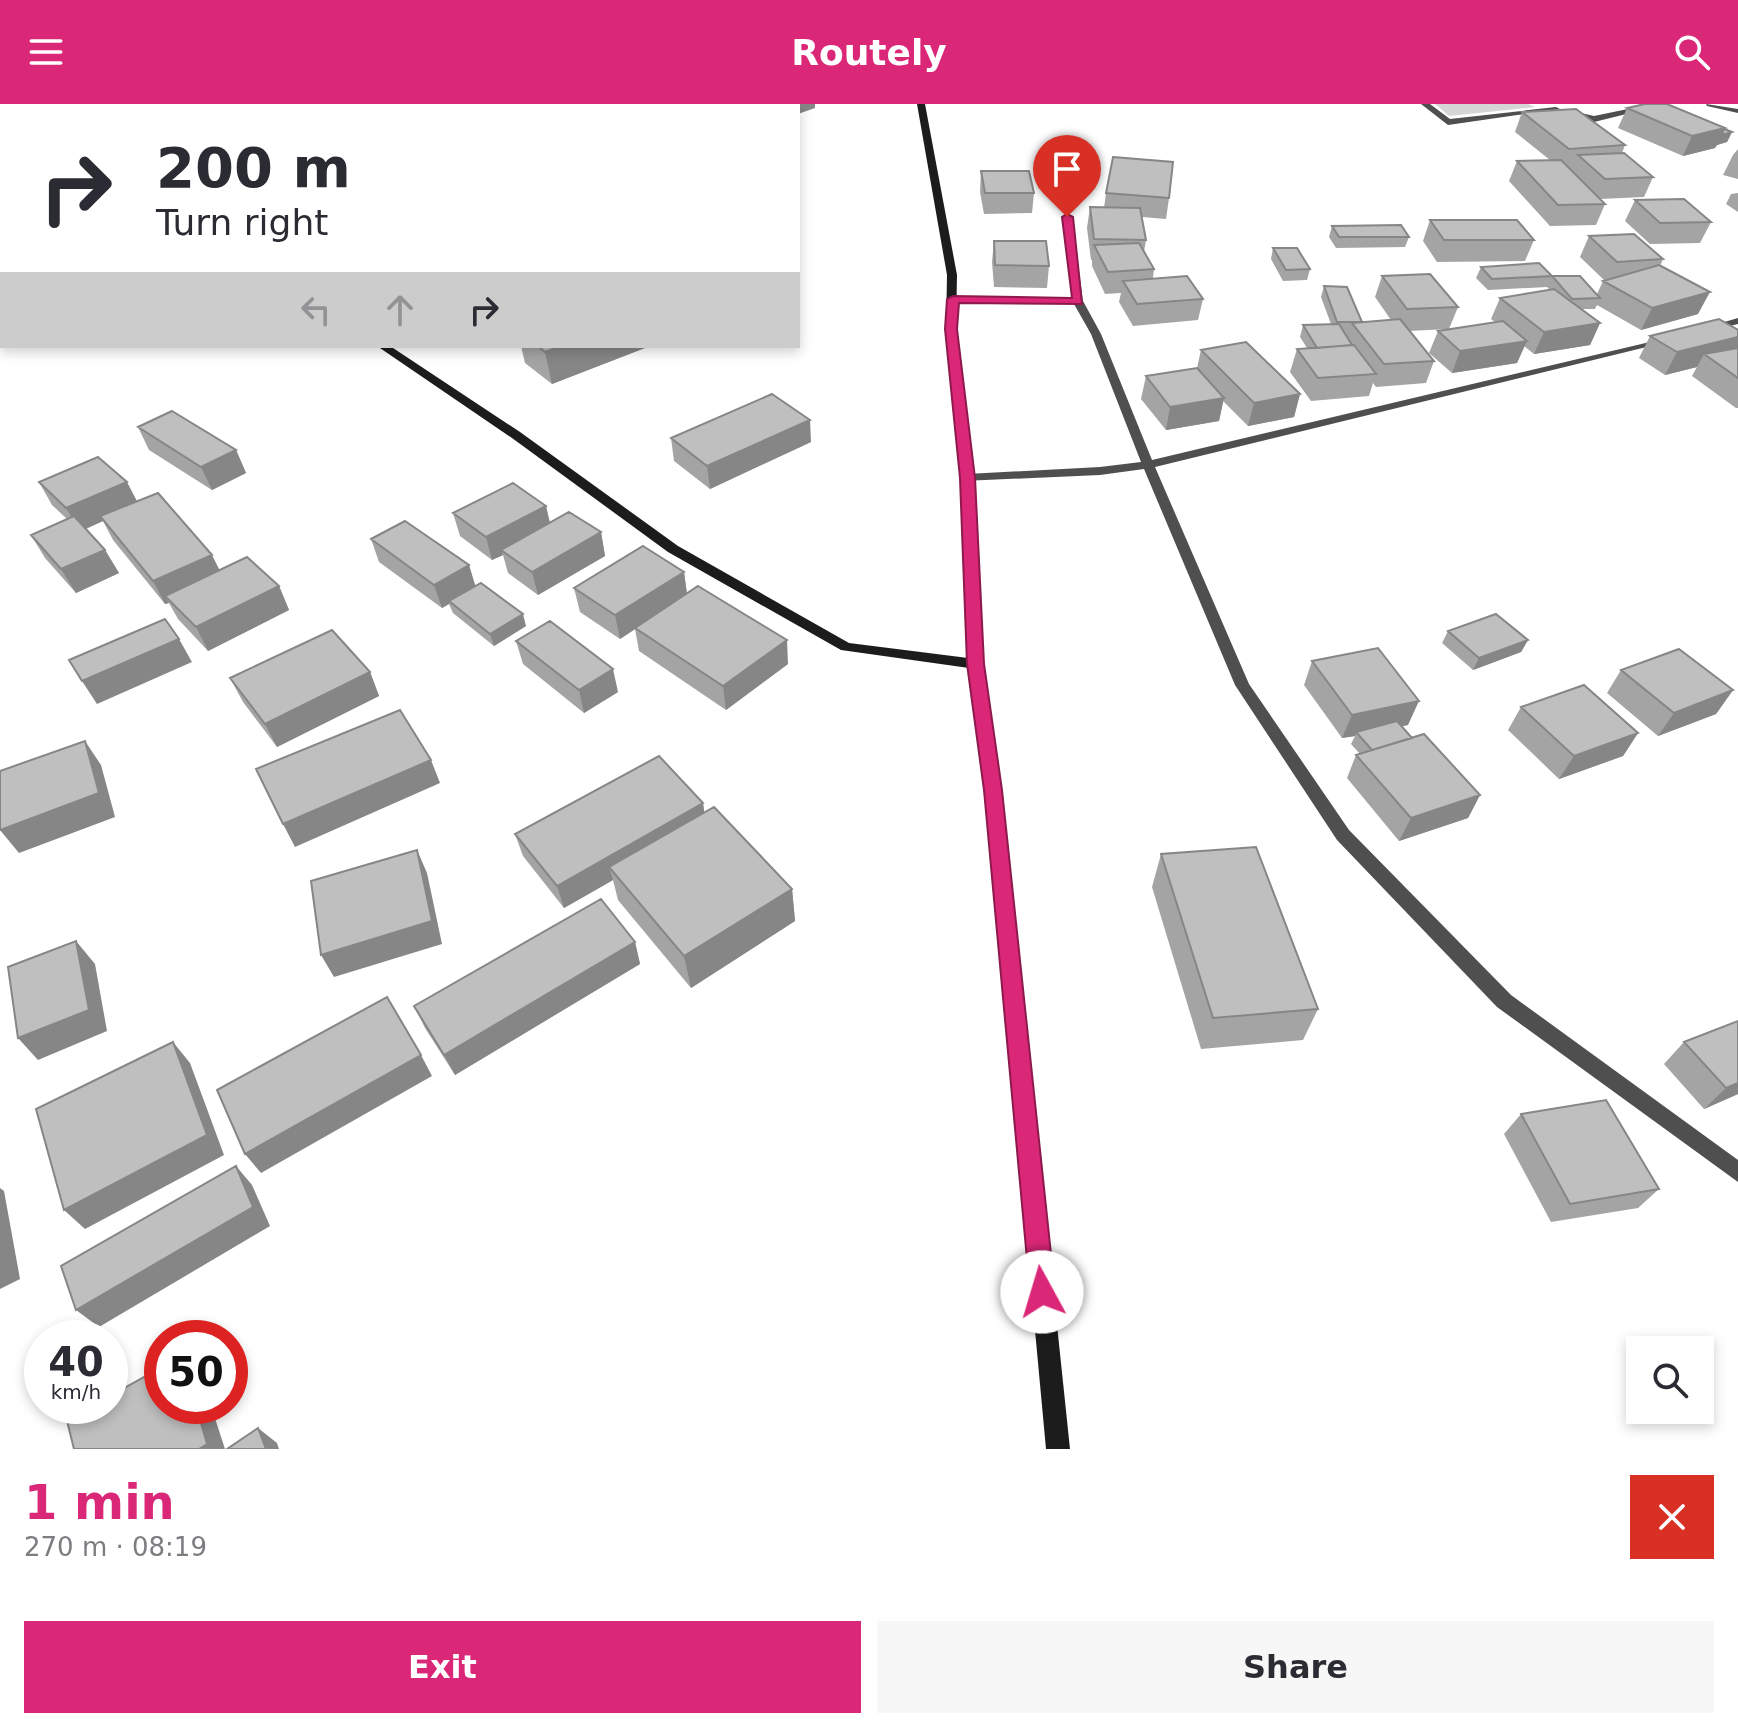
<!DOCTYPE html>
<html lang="en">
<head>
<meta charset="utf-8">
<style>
  body { margin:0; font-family:"DejaVu Sans",sans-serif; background:#f7f7f7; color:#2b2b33; height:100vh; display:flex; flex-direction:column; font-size:30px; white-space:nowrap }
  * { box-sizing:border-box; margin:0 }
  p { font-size:26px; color:#7c7c81 }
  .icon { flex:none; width:44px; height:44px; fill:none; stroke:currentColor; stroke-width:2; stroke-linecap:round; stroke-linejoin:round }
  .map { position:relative; height:1345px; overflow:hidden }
  .details { display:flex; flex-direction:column; background:#fff; flex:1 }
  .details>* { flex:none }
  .banner { position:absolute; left:0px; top:0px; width:800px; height:244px; box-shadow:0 4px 12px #0003; background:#fff; color:#2b2b33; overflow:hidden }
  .fabs { position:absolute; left:1626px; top:1232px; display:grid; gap:16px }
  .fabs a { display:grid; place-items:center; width:88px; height:88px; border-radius:0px; background:#fff; box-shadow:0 4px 12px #0003; font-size:40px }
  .speed { position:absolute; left:24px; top:1216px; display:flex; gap:16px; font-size:40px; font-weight:700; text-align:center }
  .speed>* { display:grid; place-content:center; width:104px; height:104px; border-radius:50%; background:#fff; box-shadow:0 4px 12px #0003; line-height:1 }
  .speed small { font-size:20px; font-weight:400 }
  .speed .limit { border:12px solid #d22; background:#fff; color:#111 }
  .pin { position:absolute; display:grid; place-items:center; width:68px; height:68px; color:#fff; margin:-82px -34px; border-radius:50% 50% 50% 0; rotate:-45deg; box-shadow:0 0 8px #0007 }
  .pin .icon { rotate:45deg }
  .me { position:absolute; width:88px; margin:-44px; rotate:354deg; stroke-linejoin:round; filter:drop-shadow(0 0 6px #0008) }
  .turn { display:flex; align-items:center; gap:28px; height:168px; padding:0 24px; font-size:36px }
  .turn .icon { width:104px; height:104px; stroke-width:2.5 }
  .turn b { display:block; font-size:56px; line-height:68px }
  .lanes { display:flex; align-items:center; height:76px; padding:0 24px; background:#0003; justify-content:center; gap:40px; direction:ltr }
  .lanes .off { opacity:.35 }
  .round { display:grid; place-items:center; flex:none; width:84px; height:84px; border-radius:0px; background:#f7f7f7 }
  .headline { display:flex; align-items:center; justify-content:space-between; height:136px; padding:0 24px }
  h1 { font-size:48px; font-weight:600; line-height:60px; color:#db2777 }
  .button { display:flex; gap:16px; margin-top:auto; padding:16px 24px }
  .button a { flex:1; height:92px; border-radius:0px; background:#db2777; color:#fff; font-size:32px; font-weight:600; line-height:92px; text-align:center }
  .button a+a { background:#f7f7f7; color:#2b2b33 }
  header { display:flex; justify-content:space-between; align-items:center; height:104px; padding:0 24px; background:#db2777; color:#fff; font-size:36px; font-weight:600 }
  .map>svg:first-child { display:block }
  .green { fill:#d6d6d6 }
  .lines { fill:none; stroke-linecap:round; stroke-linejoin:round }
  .street { fill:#4f4f4f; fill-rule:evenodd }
  .secondary { fill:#1c1c1c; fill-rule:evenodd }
  .wall { fill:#a4a4a4 }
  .shaded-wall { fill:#868686 }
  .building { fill:#bfbfbf; stroke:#868686; stroke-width:2 }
  .route { fill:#db2777; stroke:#8e194d; stroke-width:2 }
</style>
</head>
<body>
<header><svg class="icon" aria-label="menu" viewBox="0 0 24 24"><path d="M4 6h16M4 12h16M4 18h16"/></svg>Routely<svg class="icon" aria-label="search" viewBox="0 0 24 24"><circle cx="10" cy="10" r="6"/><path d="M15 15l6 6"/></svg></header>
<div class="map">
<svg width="1738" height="1345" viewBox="0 0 1738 1345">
  <rect width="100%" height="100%" fill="#fff"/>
  <path class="green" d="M1435,0H1528L1535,3L1449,12Z"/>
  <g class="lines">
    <path class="street" d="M1421,0H1430L1450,15L1556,3L1560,5L1448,21Z
      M1652,0H1667L1594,18L1564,8L1568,6L1594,12Z
      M1706,0L1738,5V9L1707,2Z
      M1067,110L1072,113L1083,197L1101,230L1152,356L1671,233V237L1155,363L1249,580L1349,726L1511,891L1738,1056V1078L1497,903L1337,736L1235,581L1144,365L1100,371L963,377V371L967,370L1100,363L1141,358L1091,230L1074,200L953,198L948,195L953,192L1072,194L1062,113Z
      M1738,214V220L1709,227L1704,224Z"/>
    <path class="secondary" d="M917,0H925L957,171L956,225L973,374L983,560L1001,686L1070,1345H1046L985,686L969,564L841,546L668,448L512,334L377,242H390L520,328L678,442L849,539L968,554L961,374L946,225L947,171Z
      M0,165H2L0,172Z"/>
  </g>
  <path class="wall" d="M445,0H525L517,2H448Z
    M530,0H815V4L798,2H530Z
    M1627,4L1724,25L1732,28L1727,38L1717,41L1715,44L1683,52L1618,24Z
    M1522,8L1625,41L1622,49L1653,73L1644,93L1600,95L1605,100L1596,121L1550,122L1509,77L1517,57L1550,56L1515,28Z
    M1738,45V75L1723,71L1733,51Z
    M981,67L1034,89L1032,109L984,110L980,88Z
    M1106,89L1169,94L1166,115L1142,113L1146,136L1144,148L1154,165L1153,174L1203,195L1198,216L1133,222L1119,198L1121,189L1105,190L1092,162V156H1091L1087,124L1090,103L1104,104Z
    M1738,89V108L1726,100L1731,90Z
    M1635,96L1711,118L1700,139L1650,140L1625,117Z
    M1430,116L1534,136L1525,157L1437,158L1423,137Z
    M1332,122L1409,133L1405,143L1336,144L1329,133Z
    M1589,132L1663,155L1660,162L1698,210L1641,226L1597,201L1595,205H1582L1600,219L1590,241L1534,250L1524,242L1517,259L1452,269L1429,249L1438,227L1448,225L1409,227L1434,257L1426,279L1376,283L1373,279L1369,292L1311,297L1290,268L1297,245L1307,244L1300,233L1303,221L1331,220L1321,193L1324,182L1362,218L1391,216L1375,193L1382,172L1458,203L1449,225L1495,218L1491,215L1500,194L1550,186L1547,183L1488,186L1476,174L1481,163L1552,172L1597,190L1603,177L1604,176L1580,153Z
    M994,137L1049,162L1047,184L994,183L992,158Z
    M1273,144L1310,165L1307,176L1283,177L1271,155Z
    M1738,226V304H1736L1692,272L1697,263L1665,271L1639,254L1650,232Z
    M521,242H650L552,280L525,259Z
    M1201,246L1300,290L1294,313L1248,322L1223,297L1219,317L1166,326L1141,295L1146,272L1197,264Z
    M138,323L236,346L246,369L212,386L149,346Z
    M671,334L811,338L710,385L674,357Z
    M39,378L137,398L220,466L279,482L289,506L208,547L178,515L169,499L165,500L113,436L103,417L86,425L105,446L119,469L76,489L45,454L31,431L67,415L52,401Z
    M546,402L550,419L601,428L605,452L538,491L508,469L503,451L492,456L460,432L453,409Z
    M371,435L469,461L475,482L526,522L494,542L453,509L449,500L442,504L379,458Z
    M684,468L687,489L788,560L726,606L639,547L635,525L620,535L580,508L574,484Z
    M1448,527L1528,536L1521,548L1473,566L1442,539Z
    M516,537L618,588L584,609L523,560Z
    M1312,557L1408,621L1401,622L1412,634L1480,691L1468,714L1399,737L1347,674L1356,651L1360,650L1351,640L1355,632L1342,634L1304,581Z
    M1621,566L1733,586L1716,610L1658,632L1607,589Z
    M370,568L379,592L277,643L243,598L230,574Z
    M1521,603L1638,629L1623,652L1559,675L1508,626Z
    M703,699L704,709L792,785L795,817L691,884L618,796L613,776L564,804L523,752L515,730Z
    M1161,750L1318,905L1303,936L1201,945L1152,783Z
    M635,838L640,860L455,971L425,924L414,902Z
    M1684,938L1738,990L1704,1005L1664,960Z
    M1521,1010L1659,1085L1638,1104L1551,1118L1504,1030Z"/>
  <path class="shaded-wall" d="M465,0H525L517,2H466Z
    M566,0H592V2H559Z
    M716,0H815V4L798,10V2H709Z
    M1725,24L1722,31L1732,28L1727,38L1717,41L1715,44L1683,52L1692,32Z
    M0,116H2V139L0,140Z
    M1710,188L1698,210L1641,226L1652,204Z
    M1600,219L1590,241L1534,250L1544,228Z
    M1738,233V247L1704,250L1697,263L1665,271L1677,248Z
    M1527,237L1517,259L1452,269L1460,247Z
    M561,242H650L552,280L545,248Z
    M1300,290L1294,313L1248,322L1254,299Z
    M1224,294L1219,317L1166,326L1170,303Z
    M810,316L811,338L710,385L707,362Z
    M236,346L246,369L212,386L201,363Z
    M127,378L139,401L100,412L103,417L80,427L66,404Z
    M546,402L551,425L501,446L503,451L492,456L486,433Z
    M601,428L605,452L538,491L532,468Z
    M105,446L119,469L76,489L61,465Z
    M212,451L224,475L165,492L169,499L165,500L153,477Z
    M469,461L476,484L449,497V500L442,504L434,481Z
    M684,468L687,491L620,535L615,511Z
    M279,482L289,506L208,547L196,523Z
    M523,510L526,522L494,542L490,530Z
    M179,535L192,558L97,600L82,577Z
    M787,536L788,560L726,606L723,582Z
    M1528,536L1521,548L1473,566L1479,554Z
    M613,565L618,588L584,609L579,586Z
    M370,568L379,592L277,643L265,620Z
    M1733,586L1716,610L1658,632L1674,609Z
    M1419,597L1408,621L1359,631L1356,628L1355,632L1342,634L1352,611Z
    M1638,629L1623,652L1559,675L1574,652Z
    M85,637L101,661L115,713L19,749L0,726Z
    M431,656L440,679L295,743L283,720Z
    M1480,691L1468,714L1399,737L1411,714Z
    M703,699L706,722L609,763L613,776L564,804L557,782Z
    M417,746L427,769L442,840L334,873L321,851Z
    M792,785L795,817L691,884L684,852Z
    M76,837L95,860L107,927L38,956L18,934Z
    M635,838L640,860L455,971L444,951Z
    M173,938L190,959L224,1051L85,1125L64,1106Z
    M421,951L432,972L261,1069L245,1050Z
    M1738,979V990L1704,1005L1726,984Z
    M236,1062L252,1081L270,1122L99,1223L76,1206Z
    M0,1084L4,1087L20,1175L0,1185Z
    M196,1302H211L225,1345H199Z
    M258,1324L277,1339L279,1345H266Z"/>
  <path class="building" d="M537,0H566L559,2H540Z
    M598,0H716L709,2H602Z
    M1645,0H1667L1725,24L1692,32L1627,4Z
    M1576,5L1625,41L1569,45L1522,8Z
    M1724,25L1732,28L1722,31Z
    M1624,49L1653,73L1605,75L1578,51Z
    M1113,53L1173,58L1169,94L1106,89Z
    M1561,56L1605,100L1558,101L1517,57Z
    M981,67H1029L1034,89H985Z
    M1684,95L1711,118L1660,119L1635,96Z
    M0,103L2,105V116H0Z
    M1090,103L1140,104L1146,136L1094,135Z
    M1430,116H1517L1534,136H1444Z
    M1401,121L1409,133H1339L1332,122Z
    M1634,130L1663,155L1617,158L1589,132Z
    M994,137H1046L1049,162L995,161Z
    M1139,139L1154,165L1108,168L1094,141Z
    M1273,144H1297L1310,165L1286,166Z
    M1539,159L1552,172L1492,175L1481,163Z
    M1659,161L1710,188L1652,204L1603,177Z
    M1430,170L1458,203L1407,205L1382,172Z
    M1187,172L1203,195L1137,200L1123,177Z
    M1552,172H1580L1600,194L1572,195Z
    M1324,182L1347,183L1362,218H1337Z
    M1554,185L1600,219L1544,228L1500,194Z
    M1400,215L1434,257L1384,260L1352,219Z
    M1719,215L1738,226V233L1677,248L1650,232Z
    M1503,217L1527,237L1460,247L1438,227Z
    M1339,220L1352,241L1317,244L1303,221Z
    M1246,238L1300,290L1254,299L1201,246Z
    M1354,241L1376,270L1318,274L1297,245Z
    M538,242H561L545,248Z
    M1738,244V274L1704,250Z
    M1197,264L1224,294L1170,303L1146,272Z
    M772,290L810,316L707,362L671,334Z
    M172,307L236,346L201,363L138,323Z
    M98,353L127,378L66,404L39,378Z
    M513,379L546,402L486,433L453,409Z
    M158,389L212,451L153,477L100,412Z
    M569,408L601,428L532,468L501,446Z
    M74,412L105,446L61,465L31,431Z
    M405,417L469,461L434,481L371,435Z
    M643,442L684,468L615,511L574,484Z
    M247,453L279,482L196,523L165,492Z
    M481,479L523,510L490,530L449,497Z
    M698,482L787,536L723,582L635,524Z
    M1496,510L1528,536L1479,554L1448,527Z
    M165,515L179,535L82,577L69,556Z
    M550,517L613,565L579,586L516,537Z
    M332,526L370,568L265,620L230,574Z
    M1378,544L1419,597L1352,611L1312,557Z
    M1679,545L1733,586L1674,609L1621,566Z
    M1584,581L1638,629L1574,652L1521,603Z
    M400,606L431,656L283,720L256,665Z
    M1397,617L1412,634L1372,646L1356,628Z
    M1424,630L1480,691L1411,714L1356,651Z
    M85,637L99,689L0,726V667Z
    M659,652L703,699L557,782L515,730Z
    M714,703L792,785L684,852L609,763Z
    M1256,743L1318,905L1213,914L1161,750Z
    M417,746L432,817L321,851L311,777Z
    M601,795L635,838L444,951L414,902Z
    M76,837L89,906L18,934L8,863Z
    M387,893L421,951L245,1050L217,986Z
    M1738,917V979L1726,984L1684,938Z
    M173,938L207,1031L64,1106L36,1005Z
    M1606,996L1659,1085L1570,1100L1521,1010Z
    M236,1062L253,1103L76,1206L61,1162Z
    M162,1263V1302H196L207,1340L199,1345H74L67,1317L93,1302H110V1292Z
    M258,1324L266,1345H227Z"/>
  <path class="route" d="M1067,110L1073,113L1082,200L959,199L957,225L975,374L984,560L1002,686L1055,1188L1051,1197L1042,1201L1034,1197L1030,1188L984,686L967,560L960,374L945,225L947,195L953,192L1072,194L1062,113Z"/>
</svg>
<div class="fabs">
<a><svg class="icon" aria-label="search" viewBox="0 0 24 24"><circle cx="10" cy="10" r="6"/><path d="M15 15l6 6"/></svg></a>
</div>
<div class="speed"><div>40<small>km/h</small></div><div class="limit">50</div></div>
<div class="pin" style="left:1067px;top:113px;background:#d93025"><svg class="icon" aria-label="arrive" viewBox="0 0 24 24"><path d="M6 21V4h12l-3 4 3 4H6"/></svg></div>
<svg class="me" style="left:1042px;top:1188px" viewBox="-20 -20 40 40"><circle r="19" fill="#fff"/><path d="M0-13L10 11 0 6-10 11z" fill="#db2777"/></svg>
<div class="banner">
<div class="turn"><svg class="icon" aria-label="right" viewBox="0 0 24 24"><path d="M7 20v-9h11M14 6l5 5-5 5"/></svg><div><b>200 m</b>Turn right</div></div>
<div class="lanes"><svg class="icon off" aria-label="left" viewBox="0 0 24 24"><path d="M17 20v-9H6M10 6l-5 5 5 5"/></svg><svg class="icon off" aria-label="ahead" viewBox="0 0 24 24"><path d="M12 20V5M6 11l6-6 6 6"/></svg><svg class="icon" aria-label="right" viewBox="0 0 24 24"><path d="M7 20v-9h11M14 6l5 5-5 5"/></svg></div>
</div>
</div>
<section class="details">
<div class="headline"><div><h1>1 min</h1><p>270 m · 08:19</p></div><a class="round" style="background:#d93025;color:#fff"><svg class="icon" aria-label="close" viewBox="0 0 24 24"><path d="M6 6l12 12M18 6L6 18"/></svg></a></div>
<div class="button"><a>Exit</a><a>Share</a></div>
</section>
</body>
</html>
